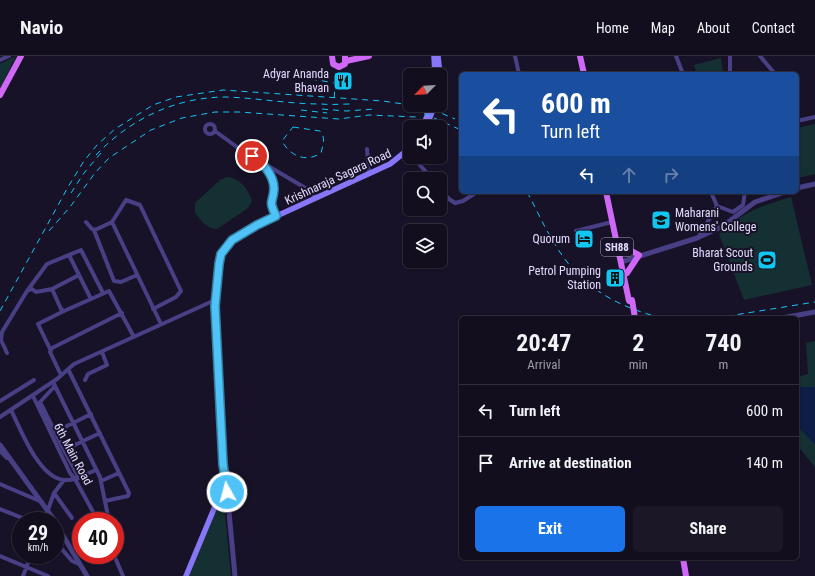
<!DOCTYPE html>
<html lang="en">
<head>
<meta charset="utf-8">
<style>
  body { margin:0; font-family:"Roboto Condensed",sans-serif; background:#1b1727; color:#f1f3f6; height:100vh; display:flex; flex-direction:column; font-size:15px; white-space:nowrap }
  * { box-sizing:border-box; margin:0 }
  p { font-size:13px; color:#9c9ca4 }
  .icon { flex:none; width:22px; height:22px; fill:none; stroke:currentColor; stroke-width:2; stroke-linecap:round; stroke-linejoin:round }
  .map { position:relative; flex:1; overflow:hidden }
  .side { position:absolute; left:459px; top:260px; width:340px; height:244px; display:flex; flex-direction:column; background:#120e1e; border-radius:6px; box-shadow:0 1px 3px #0004,0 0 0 1px #312e3c }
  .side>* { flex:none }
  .top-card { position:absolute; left:459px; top:16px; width:340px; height:122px; border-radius:6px; box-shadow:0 1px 3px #0004,0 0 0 1px #312e3c; background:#1a4fa0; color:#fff; overflow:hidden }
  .needle { width:26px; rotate:246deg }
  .fabs { position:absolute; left:403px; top:12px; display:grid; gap:8px }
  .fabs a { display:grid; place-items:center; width:44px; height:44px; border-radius:6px; background:#120e1e; box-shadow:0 1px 3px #0004,0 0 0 1px #312e3c; font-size:20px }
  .speed { position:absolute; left:12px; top:456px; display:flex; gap:8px; font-size:20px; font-weight:700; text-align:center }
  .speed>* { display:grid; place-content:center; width:52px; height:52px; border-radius:50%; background:#120e1e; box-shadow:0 1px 3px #0004,0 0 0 1px #312e3c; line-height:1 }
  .speed small { font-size:10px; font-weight:400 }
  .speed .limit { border:6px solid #d22; background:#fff; color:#111 }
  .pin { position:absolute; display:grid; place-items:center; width:34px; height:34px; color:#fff; margin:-17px; border:2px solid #fff; border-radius:50%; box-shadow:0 1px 4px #0007 }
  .me { position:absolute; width:44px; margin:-22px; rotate:353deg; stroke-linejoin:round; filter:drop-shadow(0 0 3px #0008) }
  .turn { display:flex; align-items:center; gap:14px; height:84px; padding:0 16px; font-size:18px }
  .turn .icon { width:52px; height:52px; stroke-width:2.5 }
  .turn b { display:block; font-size:28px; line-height:34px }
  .lanes { display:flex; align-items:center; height:38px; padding:0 16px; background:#0003; justify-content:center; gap:20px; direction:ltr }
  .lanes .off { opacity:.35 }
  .eta { display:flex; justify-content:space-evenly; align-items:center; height:68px; text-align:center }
  .eta b { font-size:24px; font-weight:700; line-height:28px }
  .primary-button { display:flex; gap:8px; margin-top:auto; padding:8px 16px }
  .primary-button a { flex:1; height:46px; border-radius:6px; background:#1a73e8; color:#fff; font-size:16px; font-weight:700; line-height:46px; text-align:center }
  .primary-button a+a { background:#1b1727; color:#f1f3f6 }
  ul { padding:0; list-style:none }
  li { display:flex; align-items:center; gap:12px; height:52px; padding:0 16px; border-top:1px solid #312e3c }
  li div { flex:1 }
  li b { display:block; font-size:15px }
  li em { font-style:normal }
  header { display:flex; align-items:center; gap:24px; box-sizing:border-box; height:56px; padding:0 20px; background:#120e1e; border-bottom:1px solid #312e3c }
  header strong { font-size:19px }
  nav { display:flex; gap:22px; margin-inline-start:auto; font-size:14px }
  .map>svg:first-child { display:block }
  .green { fill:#153032 }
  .water { fill:#0e1d45 }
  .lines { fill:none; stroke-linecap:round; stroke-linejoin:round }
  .minor { stroke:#493f85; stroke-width:4 }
  .tertiary { stroke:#493f85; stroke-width:5 }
  .secondary { stroke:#8777f8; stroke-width:5.5 }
  .primary { stroke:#cf68f7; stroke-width:6 }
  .rail { stroke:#12c6f2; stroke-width:1; stroke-dasharray:6 5; stroke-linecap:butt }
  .primary-bridge { stroke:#cf68f7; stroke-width:6 }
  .route-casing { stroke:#337fa1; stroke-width:10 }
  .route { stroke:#4fc3f7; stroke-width:7 }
  .labels { text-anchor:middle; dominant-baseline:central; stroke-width:4; stroke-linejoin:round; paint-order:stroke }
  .shield { fill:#181228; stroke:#a59fbd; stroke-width:1 }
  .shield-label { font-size:11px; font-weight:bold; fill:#e2dbfd }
  .poi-label { font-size:12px; fill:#e2dbfd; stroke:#181228; text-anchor:end }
  .street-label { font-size:12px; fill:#e2dbfd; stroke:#181228 }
</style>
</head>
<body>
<header>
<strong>Navio</strong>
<nav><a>Home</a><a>Map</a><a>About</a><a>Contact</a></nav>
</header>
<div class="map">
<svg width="815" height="520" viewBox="0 0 815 520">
  <rect width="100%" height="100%" fill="#181228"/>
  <path class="green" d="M16,0L0,33V8Z
    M721,2L723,18H697L694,9Z
    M815,68V118L797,122V72Z
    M227,121C240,122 248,133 252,145L248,152L217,173C207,173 201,164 195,157V147L220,124Z
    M791,141L812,229L744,244L719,178C745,155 758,151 791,141Z
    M815,285V331H797V321L808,318L806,287Z
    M797,370L815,388V411L797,389Z
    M223,438L231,520H189Z"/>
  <path class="water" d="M797,331H815V388L797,370Z"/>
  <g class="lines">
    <path class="minor" d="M515,0L519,18
      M676,0L683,18
      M730,0V18
      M760,0L775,18
      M0,4L9,0
      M797,65L815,61
      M205 73a5 5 0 1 1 10 0a5 5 0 1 1-10 0Z
      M215,75L241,94L307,133L316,142
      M367,93L369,117
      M413,101L432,123
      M263,107C267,115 273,122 274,131C275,146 267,142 276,160
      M440,133L449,143L455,147L463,145L477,136
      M711,136L717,150L733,156L743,149L745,136
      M86,166L92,173L95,174L112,166L126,144L140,149L181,235L176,241L153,253
      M112,166L161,268
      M94,174L114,225L121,226L137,219
      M576,175L612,166
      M698,182L717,150
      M69,199L91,243
      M52,233L61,253L64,255L109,235L134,281
      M27,235L32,233L36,236L52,233L79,219
      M50,293L38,268L64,255
      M7,297L1,284L2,276L27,235L47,208L81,194L103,237
      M68,313L129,437L128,440L105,445
      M61,319L50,296L52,292L122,257
      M85,324L88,318L107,309L102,296
      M53,326L100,421L109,465
      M55,330L40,346L64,394L100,377
      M33,340L70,417L75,423L98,465
      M0,345L34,324
      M11,354C21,374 39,422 64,424C75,425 86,418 96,414
      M0,361L57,323L74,308L215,244
      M55,376L91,358
      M64,394L79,422
      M0,395L7,402
      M64,424L54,437L72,462
      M101,425L119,417
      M0,428L42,446
      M0,453L30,465
      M44,465L54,437
      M55,485L72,505L79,508
      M114,499L123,520
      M0,500L48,520
      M23,520L31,499"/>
    <path class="tertiary" d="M797,132L815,128
      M621,206L697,182L723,170L755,146L785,136
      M782,262L815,256
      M0,389L55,465
      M226,424L235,520
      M55,466L87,520"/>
    <path class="secondary" d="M434,0L435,19
      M438,0L440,19
      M423,71L431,49
      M426,71L435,49
      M186,520L226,424L223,408L215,244L221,198L232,184L257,169L390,108L410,92"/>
    <path class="primary" d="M332,0L333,8L339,11L345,8V0
      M580,0L584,18
      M346,5L369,0
      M0,39L21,0
      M606,136L629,245
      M621,189L639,199L627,217
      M683,502L686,520"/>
    <path class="rail" d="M311,23L335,27L334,46
      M422,49L455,63
      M403,51L423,57L461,74
      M322,53L346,55L376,53
      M301,54L327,57
      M293,71L320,75C326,81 323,89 321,97C306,107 290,100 282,85Z
      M96,99C130,63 176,41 226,41C258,42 289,48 321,48C331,49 341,48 351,48
      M527,136C536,152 543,169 553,185C578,229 614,250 662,262
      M71,137L84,117L101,97
      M49,175L70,151L95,117L109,102L151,74L182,62L215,56H239L339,63L369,59L416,61
      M0,255L68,131L84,105L97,89L115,73L153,49L176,41L223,34L383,45L410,49
      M716,262L815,246"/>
    <path class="primary-bridge" d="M632,244L635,262"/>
  </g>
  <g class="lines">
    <defs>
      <path id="route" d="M227,436L223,408L215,250L219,208L221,198L232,184L257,169L276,160C268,143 273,148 274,133C274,119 263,107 252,100"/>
    </defs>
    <use href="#route" class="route-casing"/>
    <use href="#route" class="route"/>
  </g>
  <defs>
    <symbol id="restaurant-square" viewBox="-11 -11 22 22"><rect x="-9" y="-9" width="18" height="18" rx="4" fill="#12c6f2" stroke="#181228"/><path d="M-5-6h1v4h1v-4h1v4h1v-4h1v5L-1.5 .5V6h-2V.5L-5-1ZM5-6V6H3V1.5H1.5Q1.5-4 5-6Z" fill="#111"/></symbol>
    <symbol id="university-square" viewBox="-11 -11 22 22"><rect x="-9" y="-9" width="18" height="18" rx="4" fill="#12c6f2" stroke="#181228"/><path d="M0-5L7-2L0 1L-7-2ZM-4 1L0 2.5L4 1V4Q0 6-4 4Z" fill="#111"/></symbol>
    <symbol id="hotel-square" viewBox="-11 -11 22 22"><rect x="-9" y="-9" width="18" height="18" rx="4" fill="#12c6f2" stroke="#181228"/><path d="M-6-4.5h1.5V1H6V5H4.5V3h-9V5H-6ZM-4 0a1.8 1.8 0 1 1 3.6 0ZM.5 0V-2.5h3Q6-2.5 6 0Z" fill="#111"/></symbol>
    <symbol id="stadium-square" viewBox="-11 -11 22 22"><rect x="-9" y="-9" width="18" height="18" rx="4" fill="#12c6f2" stroke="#181228"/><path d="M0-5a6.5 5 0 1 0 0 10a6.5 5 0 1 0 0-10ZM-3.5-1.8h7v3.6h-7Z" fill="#111"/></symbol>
    <symbol id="building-square" viewBox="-11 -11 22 22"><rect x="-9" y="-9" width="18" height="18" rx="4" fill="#12c6f2" stroke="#181228"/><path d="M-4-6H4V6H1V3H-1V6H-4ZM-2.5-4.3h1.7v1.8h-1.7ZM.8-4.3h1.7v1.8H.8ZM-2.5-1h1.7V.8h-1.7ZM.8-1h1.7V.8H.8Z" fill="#111"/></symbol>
  </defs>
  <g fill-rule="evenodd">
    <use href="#restaurant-square" x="332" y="14" width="22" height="22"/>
    <use href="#university-square" x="650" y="153" width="22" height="22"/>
    <use href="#hotel-square" x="573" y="172" width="22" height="22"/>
    <use href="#stadium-square" x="756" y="193" width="22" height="22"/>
    <use href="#building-square" x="604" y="211" width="22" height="22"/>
  </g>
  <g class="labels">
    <rect class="shield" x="601" y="182" width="32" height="18" rx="3"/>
    <g class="shield-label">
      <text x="617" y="191">SH88</text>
    </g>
    <g class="poi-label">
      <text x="329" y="18">Adyar Ananda<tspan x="329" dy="14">Bhavan</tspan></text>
      <text x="675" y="157" text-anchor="start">Maharani<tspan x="675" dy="14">Womens' College</tspan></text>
      <text x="570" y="183">Quorum</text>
      <text x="753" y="197">Bharat Scout<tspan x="753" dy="14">Grounds</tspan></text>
      <text x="601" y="215">Petrol Pumping<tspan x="601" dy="14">Station</tspan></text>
    </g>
    <g class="street-label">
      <text transform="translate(338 121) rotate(-25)">Krishnaraja Sagara Road</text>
      <text transform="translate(73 398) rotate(62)">6th Main Road</text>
    </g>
  </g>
</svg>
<div class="fabs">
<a><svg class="needle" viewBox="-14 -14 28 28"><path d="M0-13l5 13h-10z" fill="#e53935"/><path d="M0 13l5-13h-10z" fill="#9c9ca4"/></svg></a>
<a><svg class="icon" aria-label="sound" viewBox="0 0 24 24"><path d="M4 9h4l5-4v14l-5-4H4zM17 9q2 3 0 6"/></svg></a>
<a><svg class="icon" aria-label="search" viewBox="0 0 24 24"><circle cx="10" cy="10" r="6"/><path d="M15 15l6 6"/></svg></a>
<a><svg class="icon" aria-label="layers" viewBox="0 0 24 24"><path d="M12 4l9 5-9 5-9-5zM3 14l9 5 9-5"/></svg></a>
</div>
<div class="speed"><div>29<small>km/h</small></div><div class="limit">40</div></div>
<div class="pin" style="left:252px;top:100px;background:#d93025"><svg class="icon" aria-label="arrive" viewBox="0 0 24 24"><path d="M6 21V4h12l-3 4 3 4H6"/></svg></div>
<svg class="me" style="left:227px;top:436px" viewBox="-20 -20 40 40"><circle r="17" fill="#4fc3f7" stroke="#fff" stroke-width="3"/><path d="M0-11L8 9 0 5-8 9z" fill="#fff"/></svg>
<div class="top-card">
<div class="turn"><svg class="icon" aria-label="left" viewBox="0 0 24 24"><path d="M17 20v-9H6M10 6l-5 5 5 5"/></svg><div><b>600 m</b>Turn left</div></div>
<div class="lanes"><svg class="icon" aria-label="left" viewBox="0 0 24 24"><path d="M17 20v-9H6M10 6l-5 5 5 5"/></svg><svg class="icon off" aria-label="ahead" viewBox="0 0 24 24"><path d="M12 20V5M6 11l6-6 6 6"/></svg><svg class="icon off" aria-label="right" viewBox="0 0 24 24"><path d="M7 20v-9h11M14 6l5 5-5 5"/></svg></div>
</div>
<section class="side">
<div class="eta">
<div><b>20:47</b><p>Arrival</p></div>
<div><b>2</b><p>min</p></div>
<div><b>740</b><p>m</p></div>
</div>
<ul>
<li><svg class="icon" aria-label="left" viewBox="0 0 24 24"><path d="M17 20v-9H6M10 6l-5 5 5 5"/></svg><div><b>Turn left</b></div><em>600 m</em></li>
<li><svg class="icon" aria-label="arrive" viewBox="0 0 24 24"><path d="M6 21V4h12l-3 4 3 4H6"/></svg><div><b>Arrive at destination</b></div><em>140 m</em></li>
</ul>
<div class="primary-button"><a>Exit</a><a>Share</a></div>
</section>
</div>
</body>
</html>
